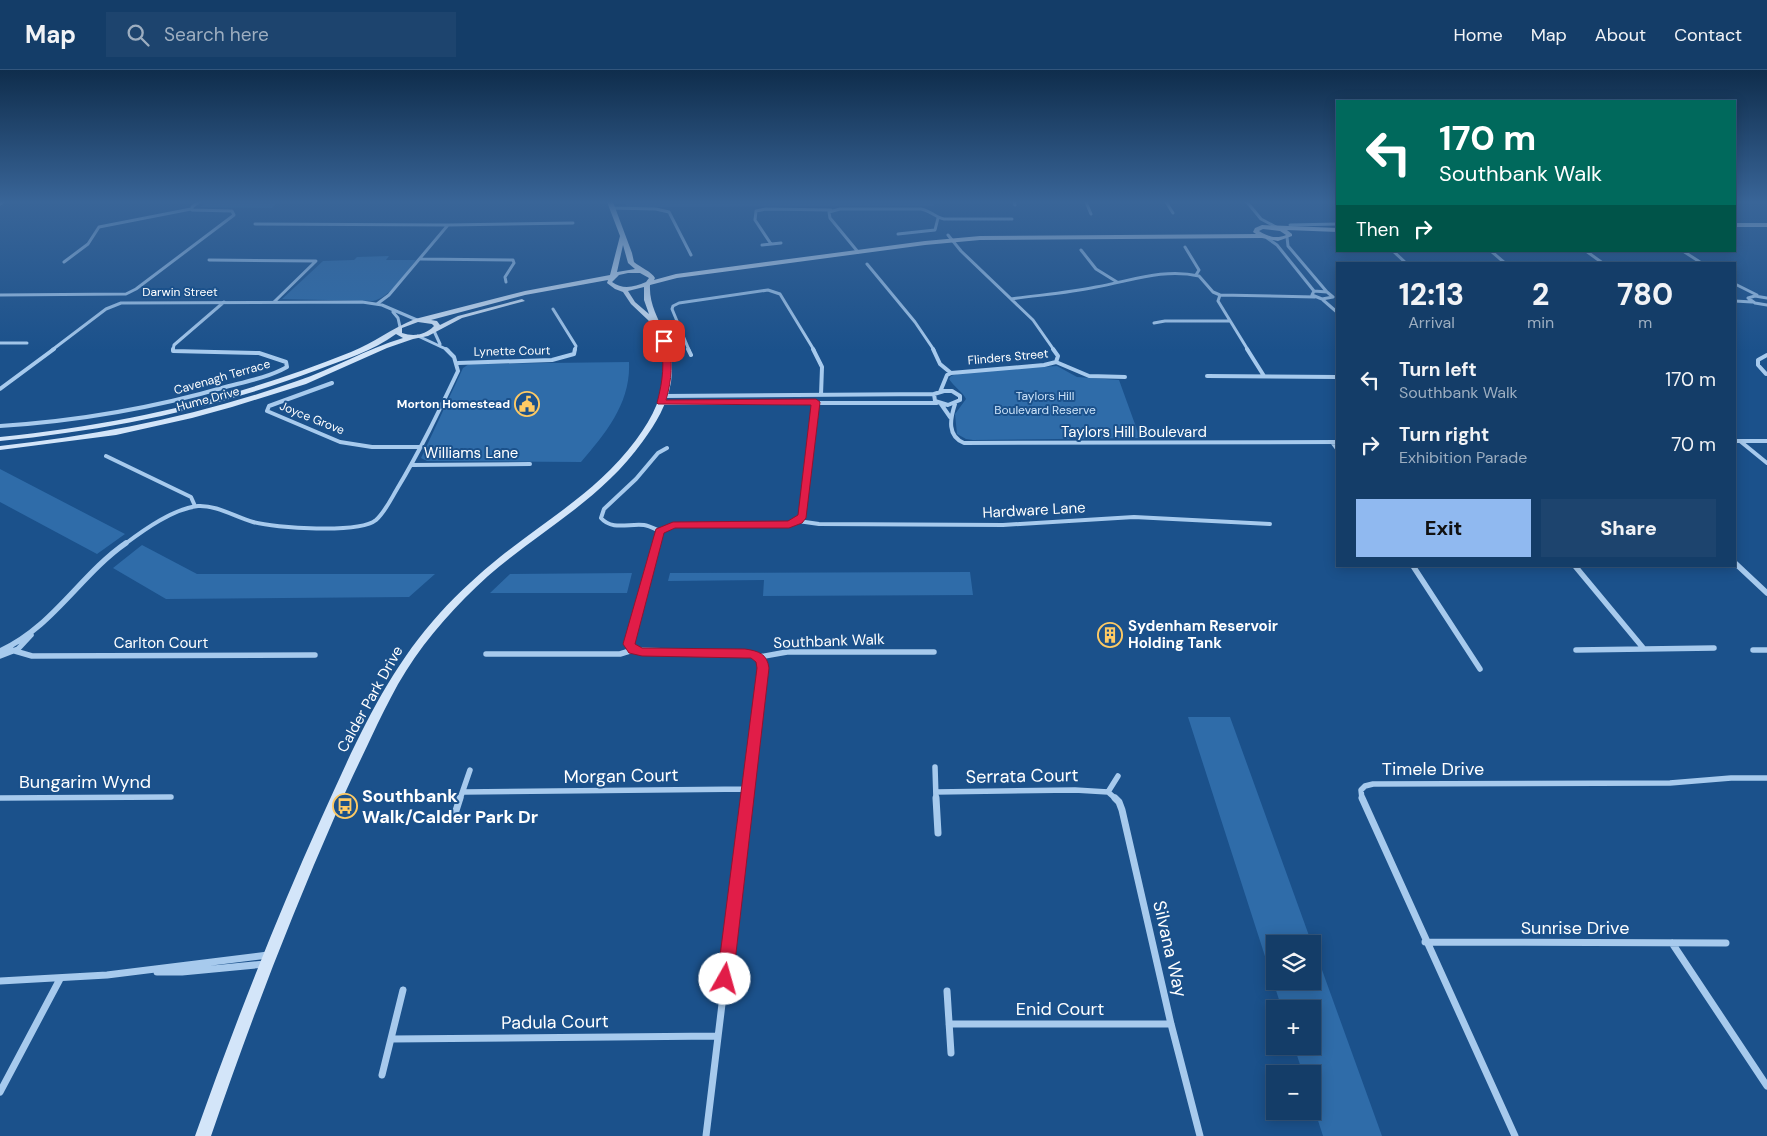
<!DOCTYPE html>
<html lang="en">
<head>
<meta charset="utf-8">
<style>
  body { margin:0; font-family:"DM Sans",sans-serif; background:#1d446e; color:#f1f3f6; height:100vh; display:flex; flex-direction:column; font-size:19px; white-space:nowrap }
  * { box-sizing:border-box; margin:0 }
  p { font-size:16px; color:#9daec0 }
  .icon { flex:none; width:28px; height:28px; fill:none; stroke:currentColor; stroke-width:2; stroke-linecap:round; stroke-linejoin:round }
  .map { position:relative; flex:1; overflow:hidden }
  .panel { position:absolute; left:1336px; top:192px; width:400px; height:305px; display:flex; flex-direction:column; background:#143d68; border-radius:0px; box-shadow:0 2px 12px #0003,0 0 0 1px #33567c }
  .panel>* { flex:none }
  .banner { position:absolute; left:1336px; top:30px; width:400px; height:152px; border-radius:0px; box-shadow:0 2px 12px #0003,0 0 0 1px #33567c; background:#00695c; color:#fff; overflow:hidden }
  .fabs { position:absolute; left:1266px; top:865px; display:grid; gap:10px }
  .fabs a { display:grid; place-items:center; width:55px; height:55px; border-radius:0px; background:#143d68; box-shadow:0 2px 12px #0003,0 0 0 1px #33567c; font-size:25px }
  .pin { position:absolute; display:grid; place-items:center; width:42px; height:42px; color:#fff; margin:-21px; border-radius:10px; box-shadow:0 2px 8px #0006 }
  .me { position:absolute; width:55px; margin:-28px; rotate:7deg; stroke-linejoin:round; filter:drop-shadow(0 0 4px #0008) }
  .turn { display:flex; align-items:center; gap:18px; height:105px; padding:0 20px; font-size:22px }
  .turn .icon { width:65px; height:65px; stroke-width:2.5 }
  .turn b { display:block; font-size:35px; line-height:42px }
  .then { display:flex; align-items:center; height:48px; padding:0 20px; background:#0003; gap:10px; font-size:19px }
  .eta { display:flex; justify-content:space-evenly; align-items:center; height:85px; text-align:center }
  .eta b { font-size:30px; font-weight:800; line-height:35px }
  .cta { display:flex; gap:10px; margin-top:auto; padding:10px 20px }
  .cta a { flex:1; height:58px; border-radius:0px; background:#90b9f0; color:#111; font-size:20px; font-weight:800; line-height:58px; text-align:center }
  .cta a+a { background:#1d446e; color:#f1f3f6 }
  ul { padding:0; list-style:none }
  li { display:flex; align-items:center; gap:15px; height:65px; padding:0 20px }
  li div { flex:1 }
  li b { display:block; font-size:19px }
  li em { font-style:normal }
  header { display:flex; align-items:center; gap:30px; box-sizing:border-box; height:70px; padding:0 25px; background:#143d68; border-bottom:1px solid #33567c }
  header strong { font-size:24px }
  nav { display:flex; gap:28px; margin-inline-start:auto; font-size:18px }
  .search { width:350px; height:45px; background:#1d446e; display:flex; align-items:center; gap:12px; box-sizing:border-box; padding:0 18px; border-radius:0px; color:#9daec0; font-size:19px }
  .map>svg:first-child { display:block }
  .green { fill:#2f6ca9 }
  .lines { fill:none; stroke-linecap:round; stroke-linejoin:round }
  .street-far3 { stroke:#a7caed; stroke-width:3 }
  .street-far2 { stroke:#a7caed; stroke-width:4 }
  .street-far1 { stroke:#a7caed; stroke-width:5.5 }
  .street { stroke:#a7caed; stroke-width:7 }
  .secondary { fill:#d3e5f9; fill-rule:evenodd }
  .route { fill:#e11d48; stroke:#92132f }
  .labels { text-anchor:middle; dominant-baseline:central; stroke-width:4; stroke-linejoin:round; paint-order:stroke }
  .far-street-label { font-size:12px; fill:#fff; stroke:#1b518b }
  .far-park-label { font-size:12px; fill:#cce3f9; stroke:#1b518b }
  .far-poi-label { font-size:12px; font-weight:bold; fill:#fff; stroke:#1b518b; text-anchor:end }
  .street-label { font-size:15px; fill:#fff; stroke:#1b518b }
  .poi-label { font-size:15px; font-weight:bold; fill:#fff; stroke:#1b518b; text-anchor:start }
  .near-street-label { font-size:18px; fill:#fff; stroke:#1b518b }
  .near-poi-label { font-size:18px; font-weight:bold; fill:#fff; stroke:#1b518b; text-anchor:start }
</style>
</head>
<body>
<header>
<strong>Map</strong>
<div class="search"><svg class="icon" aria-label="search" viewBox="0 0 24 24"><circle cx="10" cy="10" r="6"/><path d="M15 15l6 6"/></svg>Search here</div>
<nav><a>Home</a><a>Map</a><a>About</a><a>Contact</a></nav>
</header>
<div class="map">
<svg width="1767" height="1066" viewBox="0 0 1767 1066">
  <rect width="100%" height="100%" fill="#1b518b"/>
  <path class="green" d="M207,132H261L259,134H276L272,138L200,137Z
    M625,132H933L934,136L626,137Z
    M389,186L386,190H416C404,205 392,226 373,231L282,229L323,191L354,190L357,187Z
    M629,292C631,333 606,363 581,392L427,391L421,388L463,298L469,294Z
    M1057,296L1077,307L1119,310L1140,368L973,370L966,369L957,364L955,344L966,329C963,322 954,317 949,309L951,306L963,302Z
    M0,399L125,464L97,484L0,432Z
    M142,475L197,504H435L409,527L166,529L113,498Z
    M970,502L973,525L763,526L764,510L668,511L670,503Z
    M632,503L627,523H490L510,504Z
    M1188,647H1230L1312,874H1275V911H1312L1313,875L1382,1066H1323L1313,1035L1312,1004H1303L1294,976H1312V939H1282Z"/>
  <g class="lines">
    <path class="street-far3" d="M1014,132L1015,135
      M1086,132L1091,144
      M1166,132L1173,143
      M1247,132L1261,149L1276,157
      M0,134L3,132
      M612,138L656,139L669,142L691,185
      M255,154L448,155L389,225L377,234
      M448,155L573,153
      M1290,155L1338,154
      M898,164L935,160L938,148
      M948,165L961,181L1033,250L1054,280
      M1287,167L1288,176L1327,222
      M1267,168L1277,175L1314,221
      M771,174L755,150L756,141L766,139L831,140
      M762,175L781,173
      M1185,177L1199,200L1196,205
      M1081,180L1096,199L1117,212
      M1393,181L1407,194
      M1491,181L1506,194
      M1586,181L1604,194
      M1683,181L1703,194
      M858,182L830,148L829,142L840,139H921C931,141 935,147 944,149H1012
      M421,189L513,190L514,193L505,207L506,212
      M209,190L316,191L274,232
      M64,192L88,174L99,157L191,139
      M867,194L915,252L934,280
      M1735,214L1757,225
      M1314,221L1327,222L1333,227L1322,229L1312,225Z
      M0,225L126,224L136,219L234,145L232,141L192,140V137L199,132
      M1220,225L1218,231L1248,280
      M1767,228L1755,226L1748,228L1755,233L1767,235
      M1011,229C1039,225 1068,223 1096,217C1131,211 1163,198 1199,206L1213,222L1220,225L1315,227
      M1323,230L1338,243
      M1735,231L1752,232
      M553,239L576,276L575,280
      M393,242L398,248L400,257
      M1154,253L1165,251H1230
      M434,261L440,274
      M418,266L448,280
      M0,273H27
      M52,280L106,239L121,233L362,232L382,235L417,250
      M173,280L174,275L224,232
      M689,280L672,239L673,236L679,233L768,220L780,224L814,280"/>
    <path class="street-far2" d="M688,279L691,285
      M813,279L822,297L821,325
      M933,279L940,294L951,303
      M1247,279L1264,306
      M1056,292L1089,306L1125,307
      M458,293L552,290L574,284L575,279
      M1766,304L1758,295V290L1767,285
      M1207,306L1337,307
      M332,313L269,336L267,341L340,372L372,377H421
      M0,319L54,279
      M944,321H952L960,326V330L948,335L935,331L934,324Z
      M940,322L947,305L951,303L1044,295L1056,292L1058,286L1053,279
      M664,326L934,324
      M661,333H937
      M941,334L950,347
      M955,334C950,349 947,366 964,373L1338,372
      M0,356C78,351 154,338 229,316C249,311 269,307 287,297L286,292L259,283L173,281V279
      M1735,371H1767
      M1740,371L1767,393
      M1332,372L1338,380
      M106,386L191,427L195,436
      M412,395L530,394
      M798,451L819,454L1003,455L1134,447L1270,454
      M660,461C655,459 650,456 644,455C630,453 612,461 601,448L604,439L636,409L658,383L667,378
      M125,474C145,459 173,439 198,436C217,435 235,447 253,452C275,458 359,464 376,450C385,442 391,429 397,419C420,381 439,341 458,301L454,287L446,279
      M657,474L660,461L673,455H789L798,451L803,446L816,332"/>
    <path class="street-far1" d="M1735,493L1767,523
      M1413,496L1480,599
      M1575,496L1644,579
      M8,579L32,586L315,585
      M633,580L629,575L657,473
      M1576,580L1714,578
      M1753,580H1767
      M0,581C52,558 81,504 126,473
      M486,584H620L633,580L745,583L759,587L787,582H934
      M0,586L18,579L31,565
      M935,697L936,729
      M463,722L749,719
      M936,722L1075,720L1108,722
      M0,728L171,727
      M460,729L470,700
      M747,729L763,599L759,587
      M1116,729L1108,722L1118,706
      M1362,729L1361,720L1365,716L1373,714L1670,713L1731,708H1767"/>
    <path class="street" d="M936,728L938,763
      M1115,728L1119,732L1122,740L1171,954L1200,1066
      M1362,728L1515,1066
      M454,747L460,728
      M1425,872L1726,873
      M1672,873L1767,1016
      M157,902H182L265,894
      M0,911L107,905L268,885
      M947,921L951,983
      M949,954H1171
      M392,969L718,966
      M382,1005L403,920
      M0,1022L60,909
      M706,1066L747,728"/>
    <path class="secondary" d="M607,132H613L632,183L634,192C640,197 652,202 655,208L654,210L676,204L925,171L980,166L1256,164L1253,162L1255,158L1262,155L1338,158V162L1287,160L1292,164V166L1278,171L1262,168L980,170L925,175L677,208L650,215C649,234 658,247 664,263C671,279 673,295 671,312C667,335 656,353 643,371C600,431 542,459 488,506C457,534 428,566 406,601C395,618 386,637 377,655C363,685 348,715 335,746C289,851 248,958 211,1066H195C233,959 274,853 321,749C354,676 386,602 440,543C458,523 479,504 500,487C549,448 599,420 636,370C665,331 673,296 652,252L649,251L631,234L623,222L615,219L607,213L608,210L525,225L431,250L437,251L440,255L458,246L522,229L525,231L462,248L428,266L413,269L387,278L306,314L232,337L192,348L116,365L0,380V376C102,365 200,345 297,311C333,299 366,279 403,268L396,264C373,281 343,290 317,300C214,339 109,360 0,371V367C125,354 234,329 351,282C374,273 392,258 415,249L525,221L610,205L620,166ZM1263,159L1280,161L1286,165C1277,169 1268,167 1259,161ZM623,175L628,193L635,199L617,202ZM628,203H640L649,208L646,212C634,217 623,220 612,212L619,205ZM644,217V230L649,244L635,232L628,221ZM418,252L432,254L434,256C425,265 414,267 402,263V258Z
      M1735,153H1767V157H1735Z"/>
  </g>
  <linearGradient id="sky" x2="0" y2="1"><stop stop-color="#0f2d4c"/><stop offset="0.47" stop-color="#396598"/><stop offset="1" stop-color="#396598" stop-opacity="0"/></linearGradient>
  <rect width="1767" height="281" fill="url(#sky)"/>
  <path class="route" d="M664,268L668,271C673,292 672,309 666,330L816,329L820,332L806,448L802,453L789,458H675L664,463L635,574L642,578L745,579C759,581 767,584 769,598L733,909L731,915L725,917L719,915L717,909L757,598L756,592L751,588H745L642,586L629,583L623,574L656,459L673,452L788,451L798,445L811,335L658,334L657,333C663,310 665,293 660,271Z"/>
  <defs>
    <symbol id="civic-ring" viewBox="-11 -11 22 22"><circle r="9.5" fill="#1b518b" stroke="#feca64" stroke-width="1.5"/><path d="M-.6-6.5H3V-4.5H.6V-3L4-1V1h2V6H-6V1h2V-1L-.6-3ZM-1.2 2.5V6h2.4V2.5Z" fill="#feca64"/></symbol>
    <symbol id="building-ring" viewBox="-11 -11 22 22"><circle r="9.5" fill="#1b518b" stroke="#feca64" stroke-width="1.5"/><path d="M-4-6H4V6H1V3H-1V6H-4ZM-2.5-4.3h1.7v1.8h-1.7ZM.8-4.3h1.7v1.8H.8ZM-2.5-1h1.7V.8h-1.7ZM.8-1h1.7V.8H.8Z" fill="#feca64"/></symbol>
    <symbol id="bus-ring" viewBox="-11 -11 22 22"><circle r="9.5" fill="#1b518b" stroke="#feca64" stroke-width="1.5"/><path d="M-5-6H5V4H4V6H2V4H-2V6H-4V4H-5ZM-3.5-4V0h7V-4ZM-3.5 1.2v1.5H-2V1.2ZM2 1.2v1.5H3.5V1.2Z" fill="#feca64"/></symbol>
  </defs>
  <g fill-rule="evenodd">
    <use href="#civic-ring" x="513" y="320" width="28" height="28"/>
    <use href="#building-ring" x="1096" y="551" width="28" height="28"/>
    <use href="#bus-ring" x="331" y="722" width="28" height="28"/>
  </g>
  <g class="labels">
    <g class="far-street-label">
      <text x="180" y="222">Darwin Street</text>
      <text transform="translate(512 281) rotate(-1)">Lynette Court</text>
      <text transform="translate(1008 287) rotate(-5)">Flinders Street</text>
      <text transform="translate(222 307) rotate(-16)">Cavenagh Terrace</text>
      <text transform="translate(208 329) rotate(-15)">Hume Drive</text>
      <text transform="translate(312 348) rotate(22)">Joyce Grove</text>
    </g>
    <g class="far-park-label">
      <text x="1045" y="326">Taylors Hill<tspan x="1045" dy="14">Boulevard Reserve</tspan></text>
    </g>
    <g class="far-poi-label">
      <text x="510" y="334">Morton Homestead</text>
    </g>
    <g class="street-label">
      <text x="1134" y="362">Taylors Hill Boulevard</text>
      <text x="471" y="383">Williams Lane</text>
      <text transform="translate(1034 440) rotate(-3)">Hardware Lane</text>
      <text transform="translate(829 571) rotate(-2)">Southbank Walk</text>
      <text x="161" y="573">Carlton Court</text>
      <text transform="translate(370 629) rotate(-61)">Calder Park Drive</text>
    </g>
    <g class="poi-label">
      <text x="1128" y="556">Sydenham Reservoir<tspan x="1128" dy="17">Holding Tank</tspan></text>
    </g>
    <g class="near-street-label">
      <text x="1433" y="699">Timele Drive</text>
      <text transform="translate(621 706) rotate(-1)">Morgan Court</text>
      <text transform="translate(1022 706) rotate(-1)">Serrata Court</text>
      <text x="85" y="712">Bungarim Wynd</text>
      <text x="1575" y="858">Sunrise Drive</text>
      <text transform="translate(1170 879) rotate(77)">Silvana Way</text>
      <text x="1060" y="939">Enid Court</text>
      <text transform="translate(555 952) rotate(-1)">Padula Court</text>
    </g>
    <g class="near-poi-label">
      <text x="362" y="726">Southbank<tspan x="362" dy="21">Walk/Calder Park Dr</tspan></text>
    </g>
  </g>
</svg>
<div class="fabs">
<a><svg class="icon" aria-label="layers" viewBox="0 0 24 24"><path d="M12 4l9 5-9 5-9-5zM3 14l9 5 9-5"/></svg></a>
<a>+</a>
<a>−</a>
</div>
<div class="pin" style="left:664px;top:271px;background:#d93025"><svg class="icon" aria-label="arrive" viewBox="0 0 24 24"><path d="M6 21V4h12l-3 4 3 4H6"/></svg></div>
<svg class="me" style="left:725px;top:909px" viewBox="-20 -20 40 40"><circle r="19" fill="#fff"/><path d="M0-13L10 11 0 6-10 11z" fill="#e11d48"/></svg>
<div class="banner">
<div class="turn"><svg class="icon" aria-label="left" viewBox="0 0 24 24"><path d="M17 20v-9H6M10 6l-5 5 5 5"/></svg><div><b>170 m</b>Southbank Walk</div></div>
<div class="then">Then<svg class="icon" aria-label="right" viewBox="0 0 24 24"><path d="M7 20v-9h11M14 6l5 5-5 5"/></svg></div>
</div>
<section class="panel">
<div class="eta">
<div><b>12:13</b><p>Arrival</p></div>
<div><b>2</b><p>min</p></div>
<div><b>780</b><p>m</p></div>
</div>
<ul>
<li><svg class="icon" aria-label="left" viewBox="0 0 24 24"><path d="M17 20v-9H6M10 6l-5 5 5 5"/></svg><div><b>Turn left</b><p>Southbank Walk</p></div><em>170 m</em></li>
<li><svg class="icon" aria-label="right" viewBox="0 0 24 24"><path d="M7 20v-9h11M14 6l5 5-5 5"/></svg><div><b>Turn right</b><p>Exhibition Parade</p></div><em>70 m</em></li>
</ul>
<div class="cta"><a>Exit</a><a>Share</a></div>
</section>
</div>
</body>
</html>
